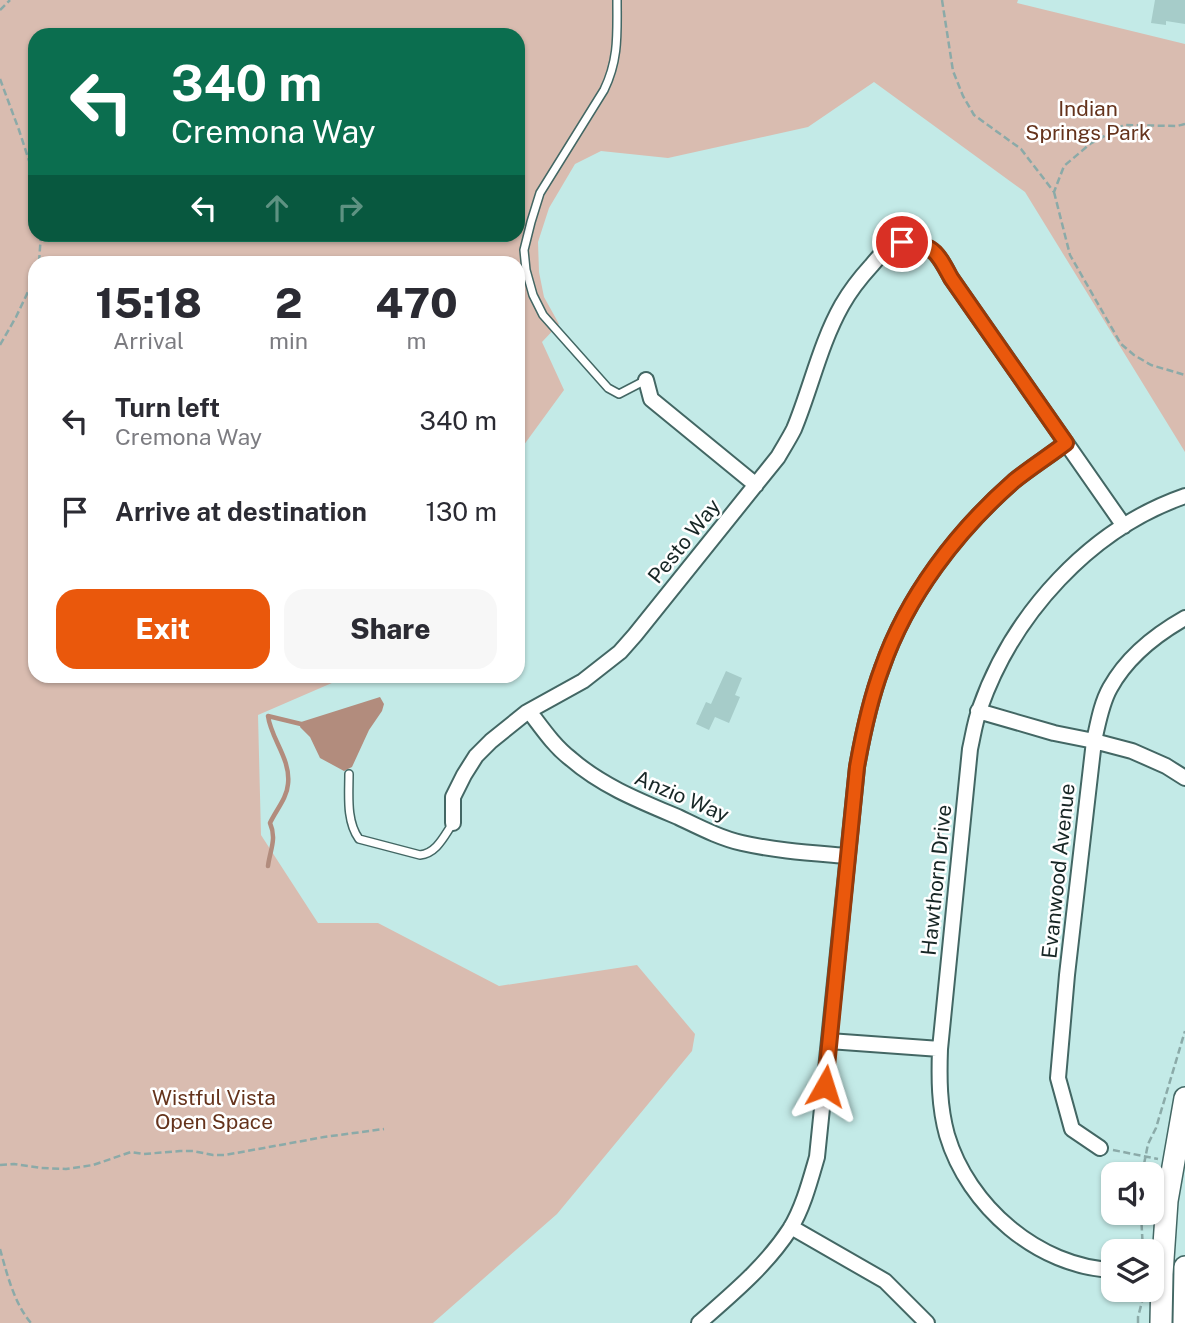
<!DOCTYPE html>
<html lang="en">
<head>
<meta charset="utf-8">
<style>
  body { margin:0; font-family:"Public Sans",sans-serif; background:#f7f7f7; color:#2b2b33; height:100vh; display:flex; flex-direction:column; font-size:26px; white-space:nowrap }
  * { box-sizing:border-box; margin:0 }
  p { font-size:23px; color:#7c7c81 }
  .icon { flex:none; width:38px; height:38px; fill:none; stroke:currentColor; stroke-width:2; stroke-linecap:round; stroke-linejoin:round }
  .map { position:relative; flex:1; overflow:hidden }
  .sheet { position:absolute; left:28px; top:256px; width:497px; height:427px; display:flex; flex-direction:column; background:#fff; border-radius:21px; box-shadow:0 2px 5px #0004 }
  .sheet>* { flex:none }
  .guide { position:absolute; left:28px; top:28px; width:497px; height:214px; border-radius:21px; box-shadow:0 2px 5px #0004; background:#0b6e4f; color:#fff; overflow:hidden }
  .controls { position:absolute; left:1101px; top:1162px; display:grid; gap:14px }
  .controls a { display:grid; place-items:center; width:63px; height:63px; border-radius:14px; background:#fff; box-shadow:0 2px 5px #0004; font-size:35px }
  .pin { position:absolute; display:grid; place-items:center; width:60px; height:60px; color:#fff; margin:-30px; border:4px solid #fff; border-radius:50%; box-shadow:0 2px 7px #0007 }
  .me { position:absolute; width:77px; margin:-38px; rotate:6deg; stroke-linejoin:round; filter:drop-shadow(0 0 5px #0008) }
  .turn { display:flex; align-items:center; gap:24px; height:147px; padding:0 28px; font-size:32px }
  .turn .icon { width:91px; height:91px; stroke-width:2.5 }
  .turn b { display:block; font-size:49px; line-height:60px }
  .lanes { display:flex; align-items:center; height:66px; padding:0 28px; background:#0003; justify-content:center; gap:35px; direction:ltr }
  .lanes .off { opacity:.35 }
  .eta { display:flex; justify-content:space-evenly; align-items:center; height:119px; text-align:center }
  .eta b { font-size:42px; font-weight:800; line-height:49px }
  .cta { display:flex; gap:14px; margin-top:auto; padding:14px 28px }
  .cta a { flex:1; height:80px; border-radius:21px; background:#ea580c; color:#fff; font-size:28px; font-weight:800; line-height:80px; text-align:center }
  .cta a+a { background:#f7f7f7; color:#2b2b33 }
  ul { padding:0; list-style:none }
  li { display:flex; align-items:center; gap:21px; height:91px; padding:0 28px }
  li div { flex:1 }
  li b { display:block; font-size:26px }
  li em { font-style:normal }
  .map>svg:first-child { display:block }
  .green { fill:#d9bcb0; fill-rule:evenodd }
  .water { fill:#b28c7d }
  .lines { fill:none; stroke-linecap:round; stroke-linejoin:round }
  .stream { stroke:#b28c7d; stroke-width:4.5 }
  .building { fill:#a6ccc9 }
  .lane-casing { stroke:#436764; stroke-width:10 }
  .street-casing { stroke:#436764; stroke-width:18 }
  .secondary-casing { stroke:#436764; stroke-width:24 }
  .path { stroke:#8baaa8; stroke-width:2.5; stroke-dasharray:7 3.5; stroke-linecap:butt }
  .lane { stroke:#fff; stroke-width:7 }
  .street { stroke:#fff; stroke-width:14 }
  .secondary { stroke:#fff; stroke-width:21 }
  .route-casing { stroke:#983908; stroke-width:18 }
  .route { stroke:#ea580c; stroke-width:12 }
  .labels { text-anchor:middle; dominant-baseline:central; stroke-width:5; stroke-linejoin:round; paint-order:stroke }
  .park-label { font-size:21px; fill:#65331c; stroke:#fff }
  .street-label { font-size:21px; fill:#172625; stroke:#fff }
</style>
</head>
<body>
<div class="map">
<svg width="1185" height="1323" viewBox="0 0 1185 1323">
  <rect width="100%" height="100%" fill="#c3eae7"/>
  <path class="green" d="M0,0H1018L1017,3L1185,44V452L1025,192L874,82L808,127L668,158L601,151L575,164L549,208L538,242L539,272L544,297L559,324L542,342L564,390L518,453V262H35V676H348L258,715L261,835L318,923H378L499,986L637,965L695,1034L692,1051L557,1214L433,1323H0ZM35,35H518V234H35Z"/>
  <path class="water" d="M380,697L384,704L382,711L369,730L352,767L344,771L320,758L310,737L300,727L301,722Z"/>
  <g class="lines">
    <path class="stream" d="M268,866C270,850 277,839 270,823C276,810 287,798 288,784C291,759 271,739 268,716L301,724"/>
  </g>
  <path class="building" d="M1155,0H1185V24L1166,21V25L1151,23Z
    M726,671L742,678L735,695L740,697L729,723L715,717L709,730L696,724L706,702L711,704Z"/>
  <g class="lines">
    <defs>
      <path id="lane" d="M617,0C617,34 619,59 604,90L540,193L531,222L524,250L526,270L533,295L543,315L608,388L619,394L646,380
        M349,774C349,795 346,821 359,839L420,855C437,853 444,836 453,823"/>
      <path id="street" d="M646,380L651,399L756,485
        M529,711C542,728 554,746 571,759C602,786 640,801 678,817C699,827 720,838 742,843C777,851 813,853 848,856
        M978,711L1054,733L1094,741L1132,751L1166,766L1185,778
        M453,823V797L464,775L476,756L491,741L527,712L583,681L620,652L635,635L778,457C783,448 789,439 794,429C811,388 820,344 842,305C850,291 860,278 871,266C882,253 891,241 909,243C935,245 940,257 951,278L1124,526
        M829,1041L940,1049
        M1100,1148L1072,1129L1058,1078L1067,975L1094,741C1098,724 1101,704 1110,688C1127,657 1155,635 1185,618
        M791,1227L885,1281L927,1323
        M1113,1270C1038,1267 968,1206 947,1135C939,1106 939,1078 940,1049L970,749C973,736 975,721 980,708C1013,614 1090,529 1185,496
        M699,1323C732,1294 766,1266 790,1229C803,1208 810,1181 817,1157L857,767C863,733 870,700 882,668C907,596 957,531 1014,481C1030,468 1049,456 1066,443"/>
      <path id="secondary" d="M1161,1323L1162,1274L1167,1201L1185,1098
        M1184,1323L1185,1267"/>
    </defs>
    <use href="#lane" class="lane-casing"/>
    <use href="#street" class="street-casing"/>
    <use href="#secondary" class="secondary-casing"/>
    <path class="path" d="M942,0L953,71L963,96L974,115L1021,149L1054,192L1064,166L1090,144L1124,125L1177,126L1185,124
      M0,10L10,0
      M0,79L19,130L35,179
      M1054,192L1070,255L1121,344L1134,355L1151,365L1185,375
      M39,262L41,234
      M0,345L16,317L35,277
      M1113,1150L1158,1159
      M0,1165L14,1164L41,1168L66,1169L93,1165L131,1152L144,1154L180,1151H193L213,1155H225L324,1137L384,1129
      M1142,1174L1148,1144L1156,1128L1185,1031
      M1141,1213L1143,1251
      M0,1249C7,1274 14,1303 31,1323
      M1138,1323V1317L1143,1298"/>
    <use href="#lane" class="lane"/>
    <use href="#street" class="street"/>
    <use href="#secondary" class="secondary"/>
  </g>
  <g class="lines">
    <defs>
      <path id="route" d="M825,1086L857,767C863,733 870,700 882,668C907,596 957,531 1014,481C1030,468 1049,456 1066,443L951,278C936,250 934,245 902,242"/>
    </defs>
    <use href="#route" class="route-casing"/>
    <use href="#route" class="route"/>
  </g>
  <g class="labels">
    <g class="park-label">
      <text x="1088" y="108">Indian<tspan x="1088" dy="24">Springs Park</tspan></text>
      <text x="214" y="1097">Wistful Vista<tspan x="214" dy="24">Open Space</tspan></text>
    </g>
    <g class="street-label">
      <text transform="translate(684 541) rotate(-51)">Pesto Way</text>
      <text transform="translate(682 796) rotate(23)">Anzio Way</text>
      <text transform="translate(1058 871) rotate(-84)">Evanwood Avenue</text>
      <text transform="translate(936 880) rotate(-84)">Hawthorn Drive</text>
    </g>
  </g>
</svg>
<div class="controls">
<a><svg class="icon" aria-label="sound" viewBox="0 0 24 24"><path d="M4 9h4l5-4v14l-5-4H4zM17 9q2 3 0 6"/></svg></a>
<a><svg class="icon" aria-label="layers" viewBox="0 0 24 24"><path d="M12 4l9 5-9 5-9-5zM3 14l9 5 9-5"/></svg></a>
</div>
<div class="pin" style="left:902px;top:242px;background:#d93025"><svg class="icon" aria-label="arrive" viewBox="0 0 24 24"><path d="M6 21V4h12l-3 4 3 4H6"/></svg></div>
<svg class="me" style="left:825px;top:1086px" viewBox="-20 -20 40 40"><path d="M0-17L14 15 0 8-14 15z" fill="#ea580c" stroke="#fff" stroke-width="4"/></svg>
<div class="guide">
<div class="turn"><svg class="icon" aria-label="left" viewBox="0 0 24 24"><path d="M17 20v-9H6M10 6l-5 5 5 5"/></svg><div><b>340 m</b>Cremona Way</div></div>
<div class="lanes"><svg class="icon" aria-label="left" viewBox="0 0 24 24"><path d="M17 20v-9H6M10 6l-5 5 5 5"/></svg><svg class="icon off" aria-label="ahead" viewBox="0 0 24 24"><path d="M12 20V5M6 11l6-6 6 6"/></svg><svg class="icon off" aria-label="right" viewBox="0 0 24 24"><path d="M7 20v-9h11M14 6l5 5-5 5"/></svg></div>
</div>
<section class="sheet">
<div class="eta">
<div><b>15:18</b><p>Arrival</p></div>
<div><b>2</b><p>min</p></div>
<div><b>470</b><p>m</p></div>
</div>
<ul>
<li><svg class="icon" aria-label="left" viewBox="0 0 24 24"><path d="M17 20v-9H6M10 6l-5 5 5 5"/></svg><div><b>Turn left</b><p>Cremona Way</p></div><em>340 m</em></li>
<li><svg class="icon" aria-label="arrive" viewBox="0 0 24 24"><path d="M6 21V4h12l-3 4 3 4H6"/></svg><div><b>Arrive at destination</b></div><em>130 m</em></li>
</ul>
<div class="cta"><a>Exit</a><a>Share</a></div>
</section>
</div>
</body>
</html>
